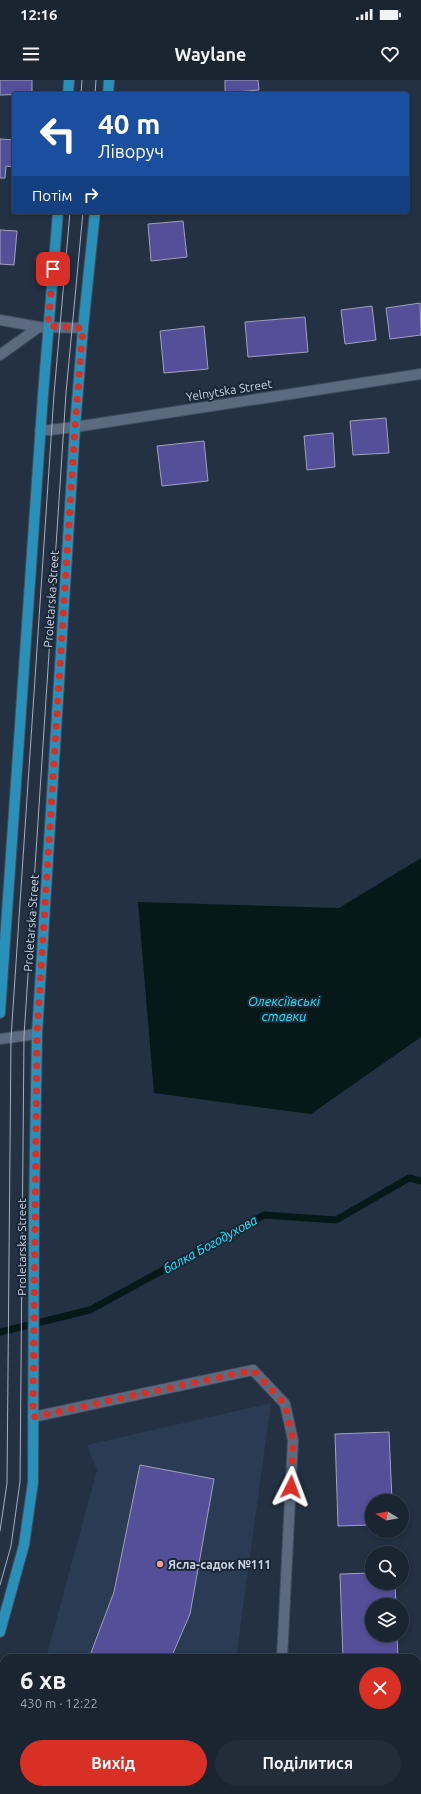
<!DOCTYPE html>
<html lang="uk">
<head>
<meta charset="utf-8">
<style>
  body { margin:0; font-family:Ubuntu,sans-serif; background:#232d3a; color:#f1f3f6; height:100vh; display:flex; flex-direction:column; font-size:15px; white-space:nowrap }
  * { box-sizing:border-box; margin:0 }
  p { font-size:13px; color:#9fa5ac }
  .icon { flex:none; width:22px; height:22px; fill:none; stroke:currentColor; stroke-width:2; stroke-linecap:round; stroke-linejoin:round }
  .map { position:relative; flex:1; overflow:hidden }
  .sheet { position:absolute; left:0px; top:1574px; width:421px; height:140px; display:flex; flex-direction:column; background:#1a2532; border-radius:12px 12px 0 0; box-shadow:0 2px 6px #0003,0 0 0 1px #38424d }
  .sheet>* { flex:none }
  .hud { position:absolute; left:12px; top:12px; width:397px; height:122px; border-radius:4px; box-shadow:0 2px 6px #0003,0 0 0 1px #38424d; background:#1a4fa0; color:#fff; overflow:hidden }
  .needle { width:26px; rotate:281deg }
  .controls { position:absolute; left:365px; top:1414px; display:grid; gap:8px }
  .controls a { display:grid; place-items:center; width:44px; height:44px; border-radius:50%; background:#1a2532; box-shadow:0 2px 6px #0003,0 0 0 1px #38424d; font-size:20px }
  .pin { position:absolute; display:grid; place-items:center; width:34px; height:34px; color:#fff; margin:-17px; border-radius:8px; box-shadow:0 2px 6px #0006 }
  .me { position:absolute; width:44px; margin:-22px; rotate:3deg; stroke-linejoin:round; filter:drop-shadow(0 0 3px #0008) }
  .turn { display:flex; align-items:center; gap:14px; height:84px; padding:0 20px; font-size:18px }
  .turn .icon { width:52px; height:52px; stroke-width:2.5 }
  .turn b { display:block; font-size:28px; line-height:34px }
  .then { display:flex; align-items:center; height:38px; padding:0 20px; background:#0003; gap:8px; font-size:15px }
  .round { display:grid; place-items:center; flex:none; width:42px; height:42px; border-radius:21px; background:#232d3a }
  .summary { display:flex; align-items:center; justify-content:space-between; height:68px; padding:0 20px }
  h1 { font-size:24px; font-weight:700; line-height:30px }
  .action { display:flex; gap:8px; margin-top:auto; padding:8px 20px }
  .action a { flex:1; height:46px; border-radius:24px; background:#d93025; color:#fff; font-size:16px; font-weight:700; line-height:46px; text-align:center }
  .action a+a { background:#232d3a; color:#f1f3f6 }
  .status { display:flex; justify-content:space-between; align-items:center; height:28px; padding:0 20px; background:#1a2532; direction:ltr }
  .status svg { height:11px; fill:currentColor }
  header { display:flex; justify-content:space-between; align-items:center; height:52px; padding:0 20px; background:#1a2532; font-size:18px; font-weight:700 }
  .map>svg:first-child { display:block }
  .built { fill:#2a3b53 }
  .water { fill:#071819 }
  .lines { fill:none; stroke-linecap:round; stroke-linejoin:round }
  .stream { stroke:#071819; stroke-width:7 }
  .building { fill:#535099; stroke:#a0a1bb }
  .minor-casing { stroke:#414d5c; stroke-width:12 }
  .major-casing { stroke:#414d5c; stroke-width:12 }
  .minor { stroke:#5b6a7f; stroke-width:10 }
  .major { stroke:#2991b9; stroke-width:10 }
  .tram { stroke:#a5afbd; stroke-width:1 }
  .route { stroke:#d93025; stroke-width:7; stroke-dasharray:0 12.6 }
  .poi-dot { fill:#f59d8f; stroke:#192738; stroke-width:1.5 }
  .labels { text-anchor:middle; dominant-baseline:central; stroke-width:4; stroke-linejoin:round; paint-order:stroke }
  .street-label { font-size:12px; fill:#cbd4e0; stroke:#192738 }
  .poi-label { font-size:12px; font-weight:bold; fill:#cbd4e0; stroke:#192738; text-anchor:start }
  .water-label { font-size:13px; font-style:italic; fill:#14eefd; stroke:#192738 }
</style>
</head>
<body>
<div class="status"><b>12:16</b><svg viewBox="0 0 49 12"><path d="M0 12V9h3v3zM5 12V6h3v6zM10 12V3h3v9zM15 12V0h3v12zM26 1h20v11H26zM47 4h2v5h-2z"/></svg></div>
<header><svg class="icon" aria-label="menu" viewBox="0 0 24 24"><path d="M4 6h16M4 12h16M4 18h16"/></svg>Waylane<svg class="icon" aria-label="heart" viewBox="0 0 24 24"><path d="M12 20l-8-8c-3-5 5-10 8-4 3-6 11-1 8 4z"/></svg></header>
<div class="map">
<svg width="421" height="1714" viewBox="0 0 421 1714">
  <rect width="100%" height="100%" fill="#233143"/>
  <path class="built" d="M271,1323L236,1578H46L97,1390L87,1365Z
    M22,1710H202L200,1714H22Z"/>
  <path class="water" d="M421,778V957L311,1034L154,1013L138,822L339,828Z"/>
  <g class="lines">
    <path class="stream" d="M0,1252L90,1230L264,1135L336,1140L409,1098L421,1101"/>
  </g>
  <path class="building" d="M0,0H32V14L0,15Z
    M225,0H258L259,10L225,13Z
    M0,59L14,60V87L6,86L5,98H0Z
    M183,141L187,177L151,181L148,144Z
    M0,150L17,151L14,185L0,184Z
    M420,223L421,255L390,259L386,228Z
    M372,226L376,260L345,264L341,230Z
    M305,237L308,272L248,277L245,242Z
    M204,246L208,289L164,293L160,251Z
    M386,338L389,373L353,375L350,341Z
    M333,353L335,387L307,390L304,356Z
    M204,361L208,401L162,406L157,366Z
    M389,1352L392,1421H372V1445L338,1446L335,1354Z
    M140,1385L214,1399L190,1534L171,1578H89L114,1512Z
    M372,1493V1503H395L396,1525H372V1555H397L398,1578H343L340,1494Z
    M298,1710H343V1714H298Z"/>
  <g class="lines">
    <defs>
      <path id="minor" d="M0,240L39,247L83,248
        M0,275L39,247
        M40,351L75,347L421,294
        M0,959L37,954
        M33,1337L253,1290L285,1324L293,1360L282,1578
        M417,1683L421,1680
        M264,1714V1710
        M376,1714L379,1710"/>
      <path id="major" d="M68,14L69,0
        M108,14L109,0
        M0,933L43,315L58,132
        M0,1552L24,1465L33,1402L34,1130L37,954L75,347L83,248L95,132"/>
    </defs>
    <use href="#minor" class="minor-casing"/>
    <use href="#major" class="major-casing"/>
    <use href="#minor" class="minor"/>
    <use href="#major" class="major"/>
    <path class="tram" d="M81,14L82,0
      M95,14L96,0
      M0,1451L7,1403L11,958L54,314L70,132
      M0,1505L11,1466L20,1402L24,956L66,313L83,132"/>
  </g>
  <g class="lines">
    <path class="route" d="M53,189L48,246L83,248L75,347L37,954L33,1337L253,1290L285,1324L293,1360L291,1407"/>
  </g>
  <circle class="poi-dot" cx="160" cy="1484" r="4"/>
  <g class="labels">
    <g class="street-label">
      <text transform="translate(229 310) rotate(-9)">Yelnytska Street</text>
      <text transform="translate(51 519) rotate(-86)">Proletarska Street</text>
      <text transform="translate(31 843) rotate(-86)">Proletarska Street</text>
      <text transform="translate(21 1167) rotate(-90)">Proletarska Street</text>
    </g>
    <g class="poi-label">
      <text x="168" y="1484">Ясла-садок №111</text>
    </g>
    <g class="water-label">
      <text x="284" y="921">Олексіївські<tspan x="284" dy="15">ставки</tspan></text>
      <text transform="translate(210 1164) rotate(-29)">балка Богодухова</text>
    </g>
  </g>
</svg>
<div class="controls">
<a><svg class="needle" viewBox="-14 -14 28 28"><path d="M0-13l5 13h-10z" fill="#e53935"/><path d="M0 13l5-13h-10z" fill="#9fa5ac"/></svg></a>
<a><svg class="icon" aria-label="search" viewBox="0 0 24 24"><circle cx="10" cy="10" r="6"/><path d="M15 15l6 6"/></svg></a>
<a><svg class="icon" aria-label="layers" viewBox="0 0 24 24"><path d="M12 4l9 5-9 5-9-5zM3 14l9 5 9-5"/></svg></a>
</div>
<div class="pin" style="left:53px;top:189px;background:#d93025"><svg class="icon" aria-label="arrive" viewBox="0 0 24 24"><path d="M6 21V4h12l-3 4 3 4H6"/></svg></div>
<svg class="me" style="left:291px;top:1407px" viewBox="-20 -20 40 40"><path d="M0-17L14 15 0 8-14 15z" fill="#d93025" stroke="#fff" stroke-width="4"/></svg>
<div class="hud">
<div class="turn"><svg class="icon" aria-label="left" viewBox="0 0 24 24"><path d="M17 20v-9H6M10 6l-5 5 5 5"/></svg><div><b>40 m</b>Ліворуч</div></div>
<div class="then">Потім<svg class="icon" aria-label="right" viewBox="0 0 24 24"><path d="M7 20v-9h11M14 6l5 5-5 5"/></svg></div>
</div>
<section class="sheet">
<div class="summary"><div><h1>6 хв</h1><p>430 m · 12:22</p></div><a class="round" style="background:#d93025;color:#fff"><svg class="icon" aria-label="close" viewBox="0 0 24 24"><path d="M6 6l12 12M18 6L6 18"/></svg></a></div>
<div class="action"><a>Вихід</a><a>Поділитися</a></div>
</section>
</div>
</body>
</html>
